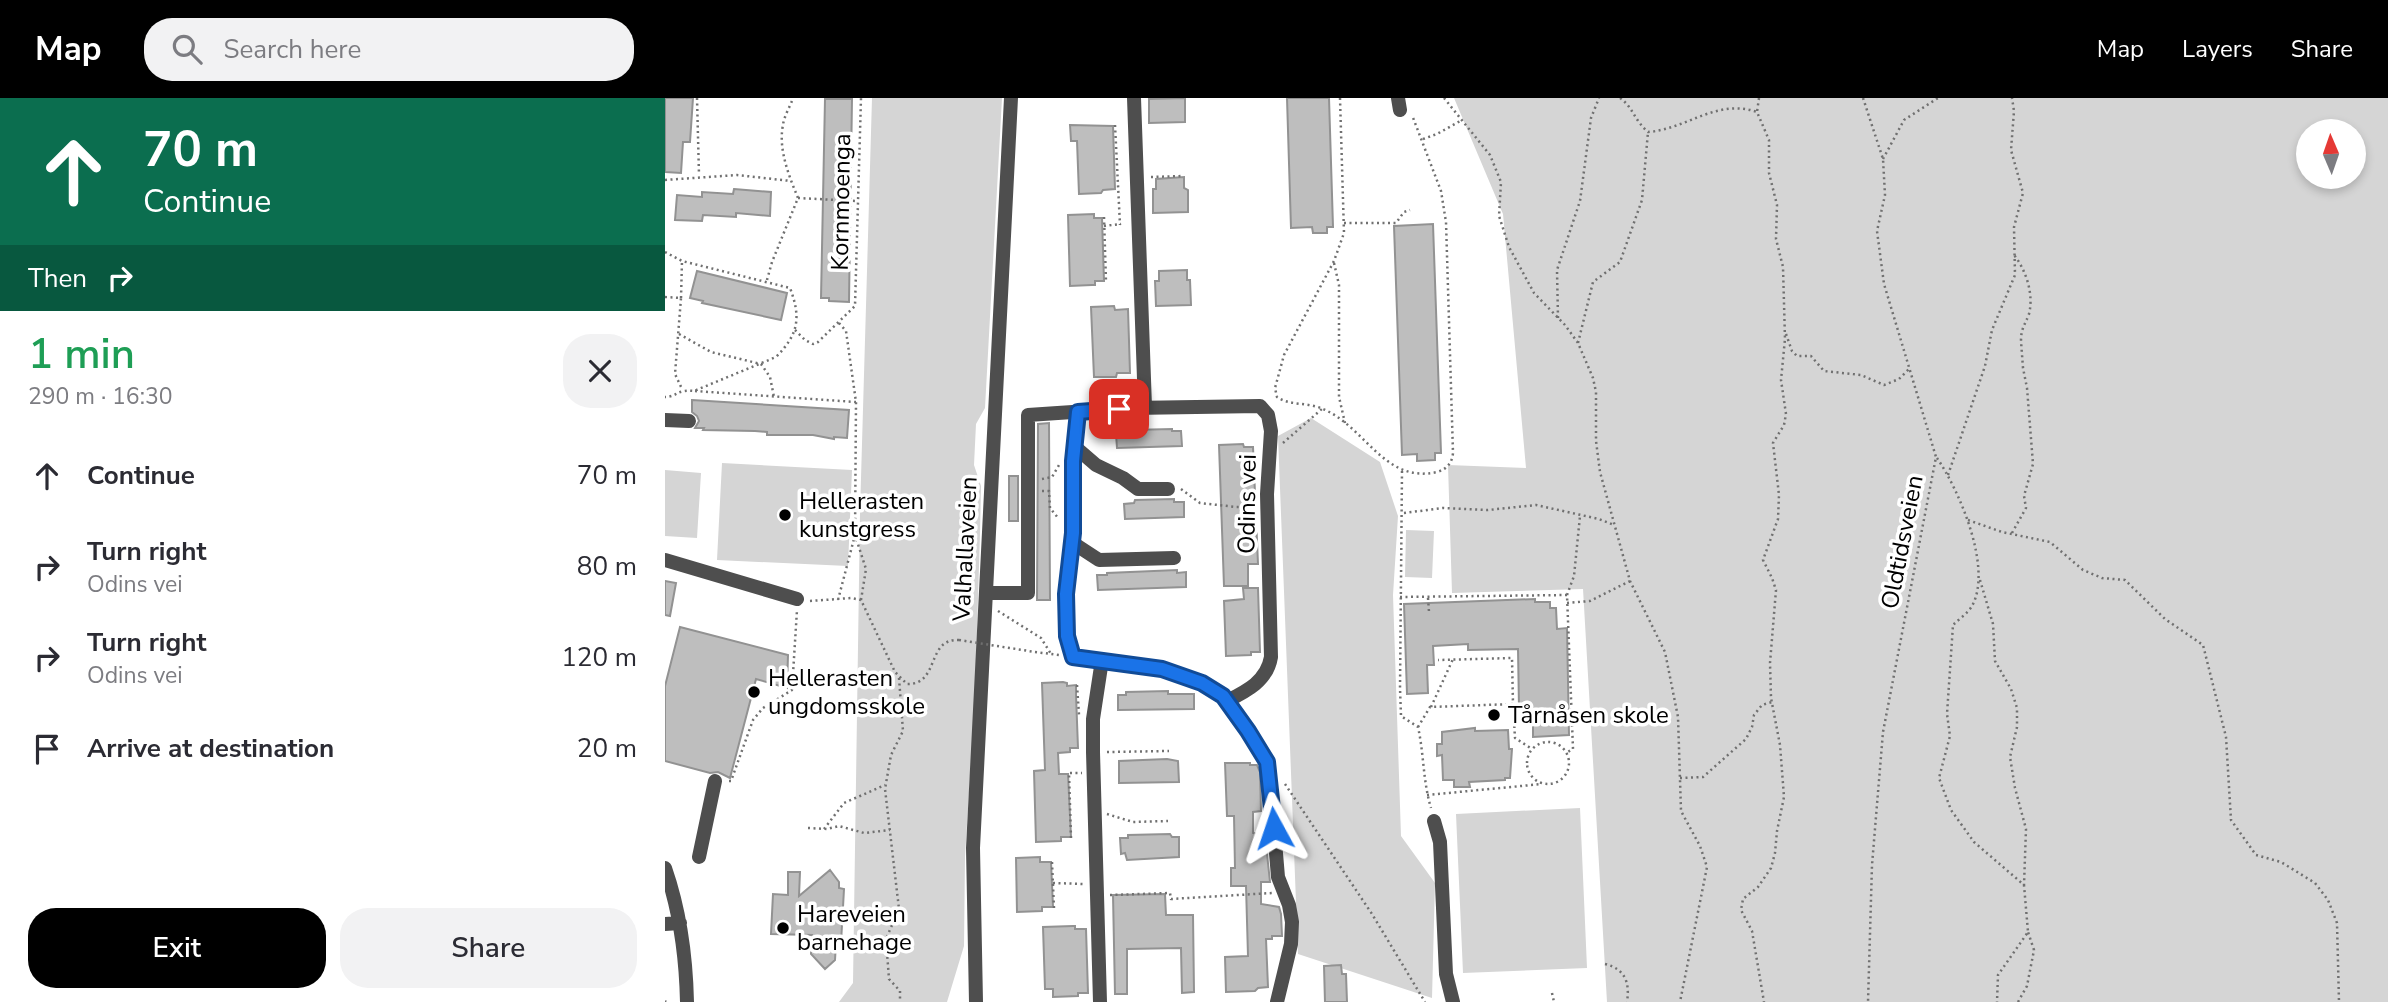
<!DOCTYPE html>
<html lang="en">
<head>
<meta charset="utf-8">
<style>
  body { margin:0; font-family:"Nunito Sans",sans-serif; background:#f2f2f3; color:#2b2b33; height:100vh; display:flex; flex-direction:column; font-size:26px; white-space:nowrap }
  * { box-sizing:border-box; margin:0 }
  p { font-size:23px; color:#7c7c81 }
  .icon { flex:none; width:38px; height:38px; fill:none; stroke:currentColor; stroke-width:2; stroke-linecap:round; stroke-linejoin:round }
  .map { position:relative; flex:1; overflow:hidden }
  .drawer { display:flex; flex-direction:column; background:#fff; width:665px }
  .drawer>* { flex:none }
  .banner { background:#0b6e4f; color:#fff; overflow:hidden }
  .needle { width:46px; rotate:358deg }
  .controls { position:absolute; left:1631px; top:21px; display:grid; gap:14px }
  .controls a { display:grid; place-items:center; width:70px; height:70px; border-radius:50%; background:#fff; box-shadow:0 4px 10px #0003; font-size:35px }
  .pin { position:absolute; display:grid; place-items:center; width:60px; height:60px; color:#fff; margin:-30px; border-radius:14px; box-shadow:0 4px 10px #0006 }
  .me { position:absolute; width:77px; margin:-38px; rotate:355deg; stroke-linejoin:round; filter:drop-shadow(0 0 5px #0008) }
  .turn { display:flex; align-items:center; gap:24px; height:147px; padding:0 28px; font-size:32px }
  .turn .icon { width:91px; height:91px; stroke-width:2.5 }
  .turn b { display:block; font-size:49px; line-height:60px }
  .then { display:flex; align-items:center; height:66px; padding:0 28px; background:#0003; gap:14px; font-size:26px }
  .round { display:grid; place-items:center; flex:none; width:74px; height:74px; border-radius:28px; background:#f2f2f3 }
  .head { display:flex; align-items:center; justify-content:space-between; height:119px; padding:0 28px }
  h1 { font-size:42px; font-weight:600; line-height:52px; color:#1e9e55 }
  .button { display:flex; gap:14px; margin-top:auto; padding:14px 28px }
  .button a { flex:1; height:80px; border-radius:28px; background:#000; color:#fff; font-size:28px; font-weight:600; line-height:80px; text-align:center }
  .button a+a { background:#f2f2f3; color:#2b2b33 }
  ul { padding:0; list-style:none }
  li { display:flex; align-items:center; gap:21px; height:91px; padding:0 28px }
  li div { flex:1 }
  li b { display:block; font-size:26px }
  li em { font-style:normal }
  header { display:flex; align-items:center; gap:42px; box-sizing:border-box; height:98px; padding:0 35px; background:#000; color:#fff }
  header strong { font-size:33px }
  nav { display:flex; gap:38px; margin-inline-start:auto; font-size:24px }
  .search { width:490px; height:63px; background:#f2f2f3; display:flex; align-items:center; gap:18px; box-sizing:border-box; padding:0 24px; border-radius:28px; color:#7c7c81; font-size:26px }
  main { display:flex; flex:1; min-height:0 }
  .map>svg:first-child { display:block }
  .green { fill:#d5d5d5; fill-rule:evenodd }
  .building { fill:#bebebe; stroke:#929292; stroke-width:2 }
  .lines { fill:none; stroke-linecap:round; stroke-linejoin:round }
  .path { stroke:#707070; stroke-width:2.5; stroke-dasharray:2 3.5; stroke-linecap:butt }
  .minor { stroke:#4e4e4e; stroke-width:14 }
  .path-bridge { stroke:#707070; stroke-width:2.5; stroke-dasharray:2 3.5; stroke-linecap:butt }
  .route-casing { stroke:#114b97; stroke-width:18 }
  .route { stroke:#1a73e8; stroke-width:12 }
  .poi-dot { fill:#000; stroke:#fff; stroke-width:2.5 }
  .labels { text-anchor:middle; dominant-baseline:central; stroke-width:7; stroke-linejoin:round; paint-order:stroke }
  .street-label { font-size:24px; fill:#000; stroke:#fff }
  .poi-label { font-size:24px; fill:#000; stroke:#fff; text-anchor:start }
</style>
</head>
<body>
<header>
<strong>Map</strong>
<div class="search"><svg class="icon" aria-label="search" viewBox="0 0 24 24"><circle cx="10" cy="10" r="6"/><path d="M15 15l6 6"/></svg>Search here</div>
<nav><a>Map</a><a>Layers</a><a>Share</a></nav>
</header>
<main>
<section class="drawer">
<div class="banner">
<div class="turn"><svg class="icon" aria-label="ahead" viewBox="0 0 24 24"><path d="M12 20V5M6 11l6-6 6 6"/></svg><div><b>70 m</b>Continue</div></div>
<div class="then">Then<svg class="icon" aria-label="right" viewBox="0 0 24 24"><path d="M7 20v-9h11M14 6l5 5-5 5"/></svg></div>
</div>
<div class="head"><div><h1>1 min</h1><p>290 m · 16:30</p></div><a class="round"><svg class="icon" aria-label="close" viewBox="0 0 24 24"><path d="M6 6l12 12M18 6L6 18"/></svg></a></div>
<ul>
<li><svg class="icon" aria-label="ahead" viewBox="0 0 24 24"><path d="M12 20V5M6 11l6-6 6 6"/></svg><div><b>Continue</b></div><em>70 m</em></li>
<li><svg class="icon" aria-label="right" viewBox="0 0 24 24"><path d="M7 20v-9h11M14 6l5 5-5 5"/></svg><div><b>Turn right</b><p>Odins vei</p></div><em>80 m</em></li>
<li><svg class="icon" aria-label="right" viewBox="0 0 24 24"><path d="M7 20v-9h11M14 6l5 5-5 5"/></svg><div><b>Turn right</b><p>Odins vei</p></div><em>120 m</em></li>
<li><svg class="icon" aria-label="arrive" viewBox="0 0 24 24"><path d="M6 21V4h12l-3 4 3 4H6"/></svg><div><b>Arrive at destination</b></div><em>20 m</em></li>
</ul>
<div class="button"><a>Exit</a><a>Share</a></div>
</section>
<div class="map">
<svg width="1723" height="904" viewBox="0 0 1723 904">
  <rect width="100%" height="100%" fill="#fff"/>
  <path class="green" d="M207,0H337L320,310L311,326L309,367L316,388L315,436L310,597L300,759L299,848L282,904H174L188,885L195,415Z
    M789,0H1723V904H942L918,491L787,495L783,367L861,370L838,116ZM1643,33H1689V79H1643Z
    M646,320L715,364L733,418L728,497L736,738L770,785L767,900L633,856L613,338Z
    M57,365L187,372L183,468L52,462Z
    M0,372L36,375L32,440L0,438Z
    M741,432L769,433L767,480L740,479Z
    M915,710L922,870L798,875L791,716Z"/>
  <path class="building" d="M0,0H28L25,44H18L16,75L0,74Z
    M520,0V24L484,25V1Z
    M622,0H664L668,129H662V135H648L647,129L626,130Z
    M160,1H187L184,204L164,203V200H156Z
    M405,27L448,28L450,91L438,92L436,95L414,96L412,43H406Z
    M519,79V90L523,92V114L488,115V91H491V81Z
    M69,91L106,94L105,118L71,115V119L38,117L37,123L10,122L12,97L37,99V94L68,96Z
    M429,116V120H437L439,183H430V187H427L405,188L403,117Z
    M768,126L776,355H770V362L752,363V356L737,357L729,128Z
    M522,172V182H525L526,207L491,208L490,183H494V173Z
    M32,173L122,195L116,222L37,205L38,203L25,200Z
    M449,208L450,212L463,211L465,275H452L451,279H429L426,209Z
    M27,302L184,312L182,340L169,339V341L148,337H102V334L90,333L38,332L39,330H30L34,323L32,318L27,314Z
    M384,325L385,502H372L373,326Z
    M507,331V333H516L517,348L452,350L451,336L466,335V332Z
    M578,346L579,349H588L590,395L580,396L581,417V420L591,419L593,466H583V488H559L554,347Z
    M344,378H353V423H344Z
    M509,401V404H519V419L460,421L459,406L469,405L470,402Z
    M512,472V475L521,474V489L433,492L432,477H442V475Z
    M0,483L11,485L5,518L0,517Z
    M578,490H593L595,554H586V557L561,558L559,503L579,501Z
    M870,501V504H885V510H891L892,531L902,530L904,637L868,639V627H861L860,611H854L853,551L803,552V546L768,548L769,567H762L763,595L742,596L739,506Z
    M15,529L123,557L122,590L91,581L65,680L53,674L45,675L0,663V588Z
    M398,584L402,585V588L411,587V597L413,650H405V654L393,655L394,676H403L406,739H396V743L371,744L369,673L380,672L377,585Z
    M503,593V596H529V611L453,612V597H461V594Z
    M810,630V633L843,632L844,651H847L845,680H840V682L804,684L805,689H789V682H778L777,657L772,658V646H777V634Z
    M502,661L513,663L514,684L454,685V663Z
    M560,665H585V667H592L595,674L596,713L588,714V735L600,737L605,784H596V806L614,809L616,816L617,838H607V841H601L603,889L593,890L590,893L561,894L560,859L583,858L581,788H566V770H570L569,718H562Z
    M505,736L507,739H514V759L462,762L460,755L456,756L455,740H463V737Z
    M375,759V764H386L388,809H377V813L352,814L351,760Z
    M165,772L174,784V790L179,791L176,845H171L170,862L160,871L146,856L147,837L106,836L108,796L123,797V774H135L134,798Z
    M500,796L501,817H528L529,894L517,895L516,850L462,851V896H450L448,797Z
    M408,828H410V831H421L423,895H413V898L388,899V891H380L378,829Z
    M676,867L677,876H681L682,904H660L659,868Z"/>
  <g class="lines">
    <path class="path" d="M32,0L34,77
      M675,0L679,135L669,163L619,257L610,290L612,299C625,308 643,304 658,311C701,329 719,386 772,374C782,371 787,365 788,355L781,124L776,93L747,17
      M779,0L825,57L836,84L834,118L844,149L869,195L900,227L913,245L928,280L931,294V343L935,374L965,483L1000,554L1013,619L1016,713L1035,748L1042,769L1015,904
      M955,0C968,9 969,22 983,34C1022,31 1052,0 1092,14
      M1094,0L1092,14L1104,42V75L1112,107L1111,141L1118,169L1120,241L1116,282L1121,316L1119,327L1108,345L1114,397L1113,421L1098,462L1107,480L1111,492L1105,565L1106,600L1115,647L1119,699L1112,733L1110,755L1106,770L1093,789L1078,801L1076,812L1087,833L1099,904
      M1198,0L1218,61L1220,97L1212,133L1219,186L1271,359L1218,634L1207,767L1203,904
      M450,27L455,127
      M758,41L772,36L797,22
      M1218,61L1239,22L1273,0
      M486,79L518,78
      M0,82L72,77L126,83
      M133,100L192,103
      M439,119L441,184
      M679,125H731L739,114L745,112
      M439,128L456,126
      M0,154L17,163L125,190C136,219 134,236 111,259L29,293C12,291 12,299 0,299
      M669,165L674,187V299L680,325
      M102,182L107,164L133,100C124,78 113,51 118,27C119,18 125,9 128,0
      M0,199L16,200L10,276L17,291
      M16,200L17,163
      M893,220L892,172L915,103L926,20L934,0
      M174,225L181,233L191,304L190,437L201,471L196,502
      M130,232L140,242L148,246L153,244L190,208L196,0
      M14,236L46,254L96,266L105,279L109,299
      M1121,236L1127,253L1132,258H1146L1159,273L1196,277L1219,287L1234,281L1244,271
      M913,245L928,184L955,164L977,102L983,34
      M30,293L191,304
      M618,345L658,310
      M1272,360C1294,392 1328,470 1307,508C1303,515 1294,521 1288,527L1282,616L1285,638L1274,680L1286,712L1309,744L1359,787L1363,834L1333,877L1332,904
      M737,373L735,590L736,618L753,629C759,656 758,684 766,710
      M1283,377L1320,268L1327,232L1350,177L1349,129L1358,95L1346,52L1349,13L1347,0
      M377,381L387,379L394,367
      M516,391L535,405L571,409H588
      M377,393H384L385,410L394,421
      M739,415L778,410L823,412L871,407L934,421L949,427
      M1303,422L1337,434L1385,444L1418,472L1437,480L1460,482L1500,521L1538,547L1561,639L1566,722L1591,757L1616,764L1650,785L1663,802L1672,825L1674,904
      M1347,435L1361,410L1359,398L1368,366L1362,290L1358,270L1356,243C1356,230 1360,227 1364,216C1369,196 1361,172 1349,157
      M1315,482L1328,526L1330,563L1346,591L1352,610V629L1345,659L1350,690L1361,731L1359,787
      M902,497L909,478L915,418
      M735,499L902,497L908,651L901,655
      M763,500L764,514
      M173,502L190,437
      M145,503L186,500L196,502L230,574L242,586C275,587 261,540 294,542
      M902,505L925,503L965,483
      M333,513L376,540L386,556
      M370,554L394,557
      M234,580L238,633L226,657L220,691L234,811L221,841L224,881L235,893V904
      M412,587L414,617
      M848,606L850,640L867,651
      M766,609L788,561
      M753,629L765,609L848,606L847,560L773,562
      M862 665a21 21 0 1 1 42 0a21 21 0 1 1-42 0Z
      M442,654L504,653
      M1015,680L1038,679L1081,641L1087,629L1089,617L1097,607L1107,604
      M64,683H66L88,622L98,610L127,592L132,512
      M620,686L707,816L760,904
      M762,697L877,686
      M442,716L468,724L503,723
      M143,730L162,731L174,728L199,735L225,732
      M159,731L179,705L220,687
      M406,740L404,675H417
      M387,764L389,810
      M388,785L418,786
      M445,797L505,795L506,801L607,795
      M940,866C960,871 965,884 962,904
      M887,895L889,904
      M0,903L1,904
      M1353,904L1362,888L1369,852L1363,834"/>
    <path class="minor" d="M469,0L480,309
      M733,0L735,12
      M413,314L408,363V435L401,496L402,538L408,559L497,571L544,589L562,603L597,654L604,672L613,779L624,807L627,824L626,846L612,904
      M0,322L24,323
      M409,348L431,367L458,380L473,391H503
      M408,445L434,462L509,460
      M0,462L132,501
      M321,495H363V317L467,310L595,308L603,317L606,333L602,396L606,559C602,583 582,593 562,603
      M769,723L775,744L781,876L788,904
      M34,759L50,683
      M0,770C15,813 21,858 22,904
      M0,826L15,825
      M311,904L308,750L346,0
      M435,904L428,654V621L437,562"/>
    <path class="path-bridge" d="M294,542L370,554"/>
  </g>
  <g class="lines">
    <defs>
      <path id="route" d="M454,311L413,314L408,363V435L401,496L402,538L408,559L497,571L537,585L558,598L583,633L602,664L609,730"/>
    </defs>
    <use href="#route" class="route-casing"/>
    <use href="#route" class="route"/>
  </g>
  <g class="poi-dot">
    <circle cx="120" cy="417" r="7"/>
    <circle cx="89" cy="594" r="7"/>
    <circle cx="829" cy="617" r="7"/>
    <circle cx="118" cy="830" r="7"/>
  </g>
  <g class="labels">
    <g class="street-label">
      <text transform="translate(176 104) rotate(-89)">Kornmoenga</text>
      <text transform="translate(582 406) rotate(-89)">Odins vei</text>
      <text transform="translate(1237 444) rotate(-79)">Oldtidsveien</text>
      <text transform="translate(300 451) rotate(-87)">Valhallaveien</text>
    </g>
    <g class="poi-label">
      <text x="134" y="403">Hellerasten<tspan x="134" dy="28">kunstgress</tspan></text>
      <text x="103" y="580">Hellerasten<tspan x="103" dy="28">ungdomsskole</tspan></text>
      <text x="843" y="617">Tårnåsen skole</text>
      <text x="132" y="816">Hareveien<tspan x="132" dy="28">barnehage</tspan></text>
    </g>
  </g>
</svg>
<div class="controls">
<a><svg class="needle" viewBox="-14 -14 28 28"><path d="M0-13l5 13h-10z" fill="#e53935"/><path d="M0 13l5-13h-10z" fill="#7c7c81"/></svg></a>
</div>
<div class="pin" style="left:454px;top:311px;background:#d93025"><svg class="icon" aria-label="arrive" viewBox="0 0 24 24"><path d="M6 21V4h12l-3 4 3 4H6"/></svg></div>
<svg class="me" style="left:609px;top:730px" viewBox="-20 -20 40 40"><path d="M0-17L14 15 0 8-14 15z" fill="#1a73e8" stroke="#fff" stroke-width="4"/></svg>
</div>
</main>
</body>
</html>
